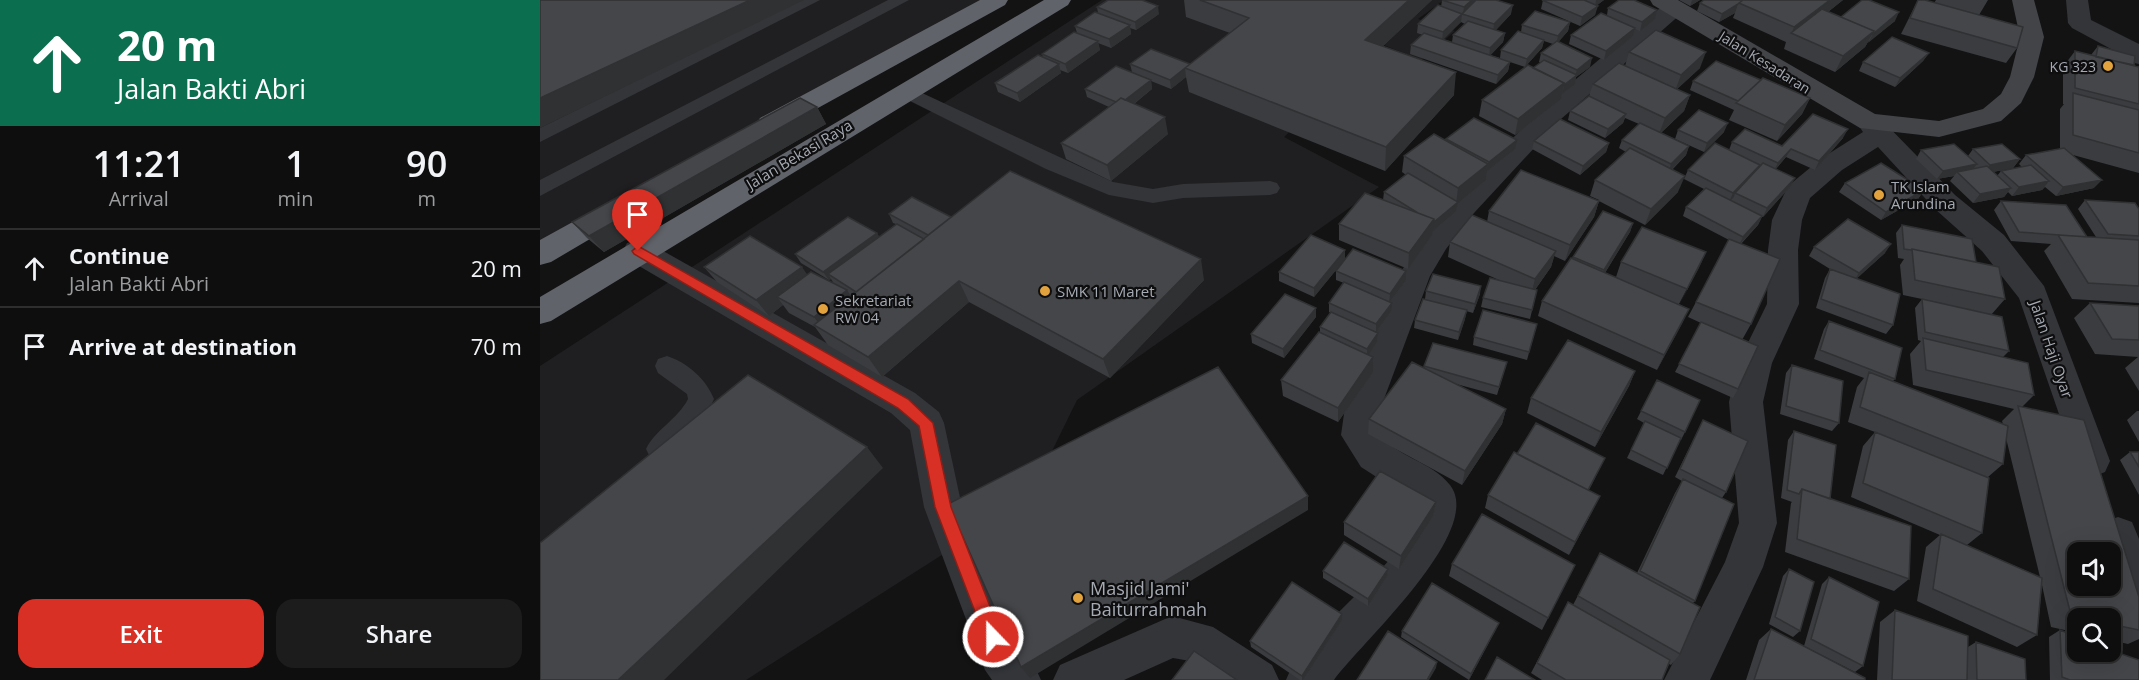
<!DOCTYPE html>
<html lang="en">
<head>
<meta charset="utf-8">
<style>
  body { margin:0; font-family:"Open Sans",sans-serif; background:#1c1c1d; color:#f1f3f6; height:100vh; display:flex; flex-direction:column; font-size:22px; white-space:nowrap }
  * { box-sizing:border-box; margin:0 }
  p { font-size:20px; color:#9b9c9e }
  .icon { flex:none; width:33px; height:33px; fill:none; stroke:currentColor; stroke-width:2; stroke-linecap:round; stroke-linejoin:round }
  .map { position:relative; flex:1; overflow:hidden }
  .sheet { display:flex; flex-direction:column; background:#0e0e0f; width:540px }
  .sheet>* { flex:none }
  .guide { background:#0b6e4f; color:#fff; overflow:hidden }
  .buttons { position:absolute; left:1527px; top:542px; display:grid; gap:12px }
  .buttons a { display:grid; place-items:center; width:54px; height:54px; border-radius:12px; background:#0e0e0f; box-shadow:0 6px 24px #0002,0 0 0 2px #2e2e2f; font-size:30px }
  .pin { position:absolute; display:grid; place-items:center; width:51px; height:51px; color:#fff; margin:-62px -26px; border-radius:50% 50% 50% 0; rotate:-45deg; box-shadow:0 0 6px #0007 }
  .pin .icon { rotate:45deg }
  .me { position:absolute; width:66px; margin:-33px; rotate:338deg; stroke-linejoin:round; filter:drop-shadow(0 0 4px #0008) }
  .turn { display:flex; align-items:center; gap:21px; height:126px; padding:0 18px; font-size:27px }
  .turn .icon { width:78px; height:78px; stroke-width:2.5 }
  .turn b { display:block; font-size:42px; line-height:51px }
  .eta { display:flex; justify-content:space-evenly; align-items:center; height:102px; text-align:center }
  .eta b { font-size:36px; font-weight:600; line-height:42px }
  .button { display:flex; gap:12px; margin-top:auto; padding:12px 18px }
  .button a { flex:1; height:69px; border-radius:18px; background:#d93025; color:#fff; font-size:24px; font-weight:600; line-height:69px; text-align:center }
  .button a+a { background:#1c1c1d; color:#f1f3f6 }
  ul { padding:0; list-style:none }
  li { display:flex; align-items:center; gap:18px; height:78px; padding:0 18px; border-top:2px solid #2e2e2f }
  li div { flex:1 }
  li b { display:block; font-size:22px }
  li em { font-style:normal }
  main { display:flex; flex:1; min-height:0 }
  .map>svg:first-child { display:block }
  .built { fill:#1f1f21 }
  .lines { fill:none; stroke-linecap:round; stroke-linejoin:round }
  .lane { fill:#343539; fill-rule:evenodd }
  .street { fill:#343539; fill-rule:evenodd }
  .secondary { fill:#424448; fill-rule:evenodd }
  .highway { fill:#606369; fill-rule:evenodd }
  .wall { fill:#3a3c3f; fill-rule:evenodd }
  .shaded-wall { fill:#303133 }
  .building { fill:#444649; stroke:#303133; stroke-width:1.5; fill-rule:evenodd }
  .route { fill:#d93025; stroke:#8d1f18; stroke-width:1.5 }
  .poi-dot { fill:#e2a23d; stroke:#0e0e0f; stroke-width:2 }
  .labels { text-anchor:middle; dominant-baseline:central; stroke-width:4.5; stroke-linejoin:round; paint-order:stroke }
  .far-street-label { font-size:14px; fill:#a5aab3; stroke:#0e0e0f }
  .far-poi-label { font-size:14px; fill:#a5aab3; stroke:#0e0e0f; text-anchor:end }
  .street-label { font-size:15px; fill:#a5aab3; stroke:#0e0e0f }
  .poi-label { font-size:15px; fill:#a5aab3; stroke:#0e0e0f; text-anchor:start }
  .near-poi-label { font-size:18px; fill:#a5aab3; stroke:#0e0e0f; text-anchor:start }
</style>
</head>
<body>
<main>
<section class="sheet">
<div class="guide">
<div class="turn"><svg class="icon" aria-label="ahead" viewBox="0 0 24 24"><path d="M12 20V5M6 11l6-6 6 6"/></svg><div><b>20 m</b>Jalan Bakti Abri</div></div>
</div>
<div class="eta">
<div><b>11:21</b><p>Arrival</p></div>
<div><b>1</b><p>min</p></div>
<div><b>90</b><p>m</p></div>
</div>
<ul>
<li><svg class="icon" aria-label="ahead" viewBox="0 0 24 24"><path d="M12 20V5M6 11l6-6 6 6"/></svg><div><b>Continue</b><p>Jalan Bakti Abri</p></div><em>20 m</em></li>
<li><svg class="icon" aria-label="arrive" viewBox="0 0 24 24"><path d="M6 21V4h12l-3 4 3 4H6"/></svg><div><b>Arrive at destination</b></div><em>70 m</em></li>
</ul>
<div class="button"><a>Exit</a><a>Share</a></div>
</section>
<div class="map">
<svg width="1599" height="680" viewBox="0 0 1599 680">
  <rect width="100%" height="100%" fill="#131314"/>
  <path class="built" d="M0,0H462L0,258Z
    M562,0H904L878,19L915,31L881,60L841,44L744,137L839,187L537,400L488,500L206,680H0V366Z"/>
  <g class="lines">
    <path class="lane" d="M259,0H280L0,142V128Z
      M348,0H369L0,196V180Z
      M365,85L573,182L613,189L643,184L730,181L737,183L740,188L737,193L730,195L643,198L613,203L569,195L506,169L358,95L356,91L358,87Z
      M127,356C148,363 166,379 174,399C164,421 137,467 110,457L106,449C115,430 138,419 148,399L147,394L118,373L115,366L118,359Z"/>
    <path class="street" d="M1526,0H1548L1551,20L1599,44V64L1590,62L1586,57L1532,28L1528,23Z
      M1134,1L1142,3L1145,8L1142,13L1021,119L934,213L906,249L890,276L841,407L837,432C856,457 891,461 910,485C946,531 819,645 794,680H746C773,617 871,567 877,503L821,467L801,435L805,407L859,275L884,235L914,199L1003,107L1126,3Z
      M1329,114L1338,116L1415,195L1464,235L1504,286L1570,461L1565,472L1552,477L1539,472L1479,298L1442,251L1395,209L1338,147L1302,170L1270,198L1262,220L1258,250L1259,304L1232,363L1223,402L1237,523L1223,567L1170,680H1124L1185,562L1199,523L1189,402L1198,363L1227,304L1228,250L1232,220L1248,186L1282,158L1323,132L1316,122L1320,116Z
      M98,240L109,243L375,393L399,412L404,423L422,507L475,640L494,665L501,680H452L445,670L384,507L370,430L351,413L87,259L83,251L87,243Z
      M1578,517L1592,522L1599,539V615L1585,609L1570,571V552H1564L1559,535L1564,522Z
      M632,616L673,627L732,665L739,680H678L650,661L633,658L584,680H513L520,665Z"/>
    <path class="secondary" d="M1110,0H1138L1335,114L1399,121L1443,109L1461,94L1470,77L1480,37L1472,0H1494L1504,37L1494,77L1481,103L1461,121L1399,137L1320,128L1113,5Z"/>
    <path class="highway" d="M440,0H468L465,5L238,130L229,132L220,130L216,124L220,118Z
      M504,0H531L528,5L11,321L0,324V297Z
      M79,199L89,202L93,209L89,216L11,262L0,265V240L69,202Z"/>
  </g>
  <path class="wall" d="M644,0H892L843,46L914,95L845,171L649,92L646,77L631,89L611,81L612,89L594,104L628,134L571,181L526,159L521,143L569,107L547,97L545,89L592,72L590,64H650L690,33L646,17Z
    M902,0L971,14L956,30L965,33L963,42L950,55L960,58L961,50L981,32L982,25L1030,22L1028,31L1018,42L1050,67L1036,77L1035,84L1022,94L1021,99L975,135L939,116L942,100L993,68L1001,63L999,62L1001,53L1013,44L1004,41L1002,48L985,67L970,62L968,71L956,84L870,54L871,45L883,35L877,33L878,24L901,7ZM922,15L921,22L925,24L913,35L912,42L903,39L921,22Z
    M1003,0H1064L1057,5L1055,15L1040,26L1001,9Z
    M1139,0H1160L1150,6Z
    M1164,0H1303L1288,12L1301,17L1355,21L1328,42L1325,47L1295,72L1244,49L1246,42L1193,18L1195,13L1179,22L1157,11L1160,3Z
    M1378,0L1394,3L1396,0H1448L1439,15L1477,48L1466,63L1361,34Z
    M557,7L619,14L596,30L590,28L591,34L571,48L558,43L560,50L528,73L520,70L521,73L480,102L458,92L455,83L503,57L502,54L537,33L535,26L558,13Z
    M1068,8L1115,19L1100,31L1095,29L1093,36L1064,60L1029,44L1031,35L1067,15Z
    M1558,46L1594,65L1599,67V173L1533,155L1554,188L1516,196L1505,187L1502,190L1472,196L1468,192L1464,197L1433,203L1410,181L1414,176L1397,179L1376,159L1381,150L1428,156L1433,149L1480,159L1473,168L1453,172L1457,176L1461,171L1482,167L1479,164L1486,155L1520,149V109L1524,104H1523V67L1535,51L1551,55Z
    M1089,52L1160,68L1137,89L1150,95L1144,111L1121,133L1149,146L1146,155L1132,170L1138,192L1105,225L1059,201L1054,217L1025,261L1014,256L1011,267L995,290H997L990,319L941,307L943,298L961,281L908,257L910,242L947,222L949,211L1059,200L1050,196L1055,180L1086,152L1079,148L1082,140L1099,124L1085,118L1083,123L1065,138L1028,120L1030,111L1049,96L1053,84L1085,66Z
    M1389,53L1383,61L1355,87L1319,71L1323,62Z
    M1221,80L1270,98L1262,114L1237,141L1189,120L1194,110L1150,90L1153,81Z
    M277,107L286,124L64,252L47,238L32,222Z
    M1138,130L1184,132L1164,152L1135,139Z
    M1303,138L1275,170L1246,157L1236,169L1250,187L1223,217H1222L1218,225L1201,244L1211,324L1202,340L1198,389L1193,398L1135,372L1161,323L1148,317L1189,240L1143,216L1146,207L1164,189L1144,179L1148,170L1189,150L1192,142L1242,146Z
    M906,139L975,149L947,171L946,180L918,203L916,211L893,231L892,235L868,269L799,240V224L843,200L844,192L866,175L862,172L864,156L906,141Z
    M994,141L1069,143L1066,152L1040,175L992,149Z
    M1305,183L1384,190L1378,199L1341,220L1299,192Z
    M1545,200L1599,209V303L1532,299L1504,251L1511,244L1471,241L1454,210L1461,201L1546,237H1556L1538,209Z
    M349,214L411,217L664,280L570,378L429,302L342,377L288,345L275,327L249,313L243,305L229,316L177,282L164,267L268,274L294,284L291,279L289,280L261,263L255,254L337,233L339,237L356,224L353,223Z
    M1093,223L1090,232L1065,273L1076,277L1081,262L1166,252L1139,304L1149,309L1117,370L998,316L1002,301L1033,257Z
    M1362,225L1436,262L1465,299L1451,315L1469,351L1463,357L1494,395L1482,407L1599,597V639L1588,644L1570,640V618H1538V633L1511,627L1502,585L1497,635L1477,647L1377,601L1386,547L1400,535L1311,497L1323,446L1335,432L1308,422L1317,387L1324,378L1274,359L1284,329L1289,321L1355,379L1353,381L1463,424L1462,421L1474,409L1373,385L1370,354L1381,341L1378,340L1375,308L1382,299L1363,295L1360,265L1364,259L1358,258L1356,233ZM1466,438L1500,577L1427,545L1442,533L1448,477L1463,464Z
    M1274,247L1345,253L1317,278L1353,325L1346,334L1276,308L1285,278L1290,269L1269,256Z
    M805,250V259L774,297L739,281V272Z
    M796,271H866V280L850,302L851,311L836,332L789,312V303L804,283L796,280Z
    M886,291L940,294L933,313L926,311L925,319L918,340L874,328L875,320L885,299Z
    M1550,303L1599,306V391L1585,368L1598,357L1555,354L1534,318Z
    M776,317L744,358L712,343L711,334Z
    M997,324L987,360L933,345L934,337Z
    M780,327L838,333L837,342L828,355L833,357V372L798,422L743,396L741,380L780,333Z
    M893,343L967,362L957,395L916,384L966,409L962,424L922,485L828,434L829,419L884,368Z
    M1252,365L1299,423L1292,431L1240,414L1246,373Z
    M1095,371L1089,386L1055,447L987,413L991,398Z
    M1117,380L1145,432L1141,440H1140L1123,475L1087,458L1104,423L1097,419Z
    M1597,411H1599V442L1587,420Z
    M1163,420L1186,492L1182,498L1155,601L1153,603L1140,654L1131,665L1129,664L1122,680H1002L991,673L1028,602L1033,605L1060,553L1097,573L1135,493L1142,481L1135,477Z
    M1254,431L1290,499L1369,579L1354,591L1245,552L1251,503L1252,502L1241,498L1248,440Z
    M1590,452H1599V495L1580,460Z
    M977,454L1065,458L1049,490L1053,510L1029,555L945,508L948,495Z
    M896,502L893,516L859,569L804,535V522Z
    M912,564L1035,565L1002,630L909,576Z
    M848,569L847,576L828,606L783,578V571Z
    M1249,569L1260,631L1253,637L1229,624L1243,576Z
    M1289,577L1323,666L1315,672L1264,646L1282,584Z
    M1355,610L1428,647L1436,642L1486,680H1337L1340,622Z
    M802,620L763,680H760L711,647L710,641Z
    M956,629L929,680L861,637L862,631Z
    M1231,629L1325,680H1206L1219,640Z
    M1520,630L1599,680H1510L1509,637Z"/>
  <path class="shaded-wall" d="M210,0H264L0,128V98Z
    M869,0H892L825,63V40Z
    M932,0H937L923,14L924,7Z
    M1056,0H1064L1055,7Z
    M1152,0H1160L1150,6Z
    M1290,0H1303L1257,36L1252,33L1254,27Z
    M1198,4L1195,13L1179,22L1182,14Z
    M973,5L971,14L953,33L954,24Z
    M618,6L619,14L596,30L595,22Z
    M1058,6L1055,15L1040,26L1042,17Z
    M1117,10L1115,19L1100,31L1102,22Z
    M1359,12L1355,21L1328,43L1333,34Z
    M922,14L921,22L902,41L903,32Z
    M1030,22L1028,31L1016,45L1018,36Z
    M590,25L591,34L571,48L569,39Z
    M1095,28L1093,36L1064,60L1066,51Z
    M1334,31L1325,47L1295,72L1303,56Z
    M965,33L963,42L949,57L950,48Z
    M1004,40L1002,48L985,67L987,59Z
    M558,41L560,50L528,73L525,64Z
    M1166,52L1160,68L1135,91L1141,75Z
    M1389,53L1383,61L1355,87L1360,78Z
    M1052,58L1050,67L1036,77L1035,84L1022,94L1024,85L1035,76L1037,70Z
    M970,62L968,71L956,84L958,75Z
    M519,64L521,73L480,102L477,93Z
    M645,68L646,77L631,89L630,80Z
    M916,72L914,95L845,171L846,147Z
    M611,80L612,89L582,113L580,104Z
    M1024,83L1021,99L975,135L978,119Z
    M1150,95L1144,111L1119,134L1125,118Z
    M1270,98L1262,114L1237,141L1245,125Z
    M277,107L286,124L64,252L49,236Z
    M1086,114L1083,123L1065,138L1068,129Z
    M625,117L628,134L571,181L567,165Z
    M1188,123L1184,132L1164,152L1167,143Z
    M1308,129L1303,138L1275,170L1279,161Z
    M977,140L975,149L947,171L946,180L918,203L916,211L893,231L892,235L868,269L869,253L894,219L916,204L918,188L948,164L949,162Z
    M1069,143L1066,152L1040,175L1043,166Z
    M1149,146L1146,155L1128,173L1131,164Z
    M1251,149L1246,157L1233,172L1238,163Z
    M1480,159L1473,168L1443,174L1450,165Z
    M1437,164L1430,173L1417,172L1414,176L1397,179L1403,171Z
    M1220,165L1216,174L1195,193L1194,197L1189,202L1193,193Z
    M1145,176L1138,192L1105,225L1111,209Z
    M1255,178L1250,187L1223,217L1227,208Z
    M1562,180L1554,188L1516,196L1523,187Z
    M1509,181L1502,190L1472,196L1479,187Z
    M1471,188L1464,197L1433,203L1440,194Z
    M1384,190L1378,199L1341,220L1346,212Z
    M1059,201L1054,217L1025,261L1030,245Z
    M1222,216L1218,225L1199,245L1203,237Z
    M1093,223L1090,232L1061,279L1064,270Z
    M337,233L342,242L288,274L291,279L289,280L283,272Z
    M1351,244L1345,253L1313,282L1319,273Z
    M805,250V259L774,297V288Z
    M1016,251L1011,267L991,295L995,279Z
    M1166,252L1159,268L1139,305L1147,289Z
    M661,259L664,280L570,378L563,359Z
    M262,267L273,283L237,297L243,305L229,316L216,300Z
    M866,271V280L849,303L850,294Z
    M419,281L429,302L342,377L328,357Z
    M941,286L940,294L933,313L935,304Z
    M307,290L317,306L285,332L274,317Z
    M852,303L851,311L836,332V324Z
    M776,308V317L744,358L743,349Z
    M1149,309L1142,324L1117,370L1124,355Z
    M927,310L925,319L918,340L919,332Z
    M838,333L837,342L827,357V349Z
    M833,357V372L798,422V408Z
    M1095,371L1089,386L1055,447L1061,432Z
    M966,409L962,424L922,485L925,471Z
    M327,447L343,468L124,680H78Z
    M768,496V510L490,678L481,667Z
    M1060,496L1053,510L1029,555L1035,542Z
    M896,502L893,516L859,569L861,556Z
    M848,569L847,576L828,606V599Z
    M802,614V620L763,680H762V676Z
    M959,623L956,629L929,680L931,674Z
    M897,662L896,668L889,680H887Z"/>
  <path class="building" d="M0,0H210L0,98Z
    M568,0H602L618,6L595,22L557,7Z
    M660,0H869L825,40L916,72L846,147L645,68L709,18Z
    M902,0H932L924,7Z
    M936,0H956L973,5L954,24L922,14Z
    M1002,0H1044L1058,6L1042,17Z
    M1079,0H1094L1117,10L1102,22L1068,8Z
    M1164,0H1203L1199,3L1198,4L1182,14L1160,3Z
    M1203,0H1290L1254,27L1199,3Z
    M1322,0H1329L1359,12L1333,34H1332L1334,31L1301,17Z
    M1378,0H1385L1483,27L1477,48L1370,18Z
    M898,5L922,14L903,32L878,24Z
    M1282,9L1334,31L1303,56L1251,33Z
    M995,11L1030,22L1018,36L982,25Z
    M555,12L590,25L569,39L535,26Z
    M1061,13L1095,28L1066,51L1031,35Z
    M928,21L965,33L950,48L913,35Z
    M1116,30L1166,52L1141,75L1089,52Z
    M978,31L1004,40L987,59L961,50Z
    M534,32L558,41L525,64L502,54Z
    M884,33L970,62L958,75L871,45Z
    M1352,37L1389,53L1360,78L1323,62Z
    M1017,41L1052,58L1037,70L1001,53Z
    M1558,46L1595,56L1594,65L1556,57Z
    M611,49L650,64L630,80L590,64Z
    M1535,51L1599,67V104L1535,88Z
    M498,55L519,64L477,93L455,83Z
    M1004,60L1037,75L1024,85V83L993,68Z
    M1176,61L1221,80L1198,101L1153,81Z
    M1079,63L1150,95L1125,118L1053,84Z
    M988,65L1024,83L978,119L942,100Z
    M576,66L611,80L585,100L581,98L576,102L545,89Z
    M1223,78L1270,98L1245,125L1196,103Z
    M1533,93L1599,110V153L1533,135Z
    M1049,96L1086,114L1068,129L1030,111Z
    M260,98L277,107L49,236L32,222Z
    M581,98L625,117L567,165L521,143Z
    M1159,110L1188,123L1167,143L1138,130Z
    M1273,114L1308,129L1279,161L1251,149L1238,163L1192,142L1205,129L1242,146Z
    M934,118L977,140L949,162L906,139Z
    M1020,119L1069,143L1043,166L994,141Z
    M1100,123L1149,146L1131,164L1082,140Z
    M894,134L948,164L918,188L864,156Z
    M1175,143L1220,165L1193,193L1148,170Z
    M1414,144L1437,164L1403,171L1381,150Z
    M1462,144L1480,159L1450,165L1433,149Z
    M1090,148L1145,176L1111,209L1055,180Z
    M1524,148L1562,180L1523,187L1486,155Z
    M1223,163L1255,178L1227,208L1195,193Z
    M1341,163L1384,190L1346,212L1305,183Z
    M1491,165L1509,181L1479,187L1461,171Z
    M1447,166L1471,188L1440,194L1417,172Z
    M981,170L1059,201L1030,245L949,211Z
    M470,171L661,259L563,359L419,281L328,357L274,325Z
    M868,173L918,202L894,222V219L878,213L844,192Z
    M1166,188L1222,216L1203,237L1146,207Z
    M825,193L894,219L869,253L799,224Z
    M372,197L411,217L388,235L349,214Z
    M1545,200L1595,203L1599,209V236L1568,234Z
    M1461,201L1526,205L1547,237L1479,232Z
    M1063,211L1093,223L1064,270L1033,257Z
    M932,215L1016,251L995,279L910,242Z
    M308,217L337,233L283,272L255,254Z
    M1308,219L1351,244L1319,273L1274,247Z
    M357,224L384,239L316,292L288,274Z
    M1362,225L1432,239L1436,262L1372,249L1371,250L1364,249Z
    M1102,227L1166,252L1147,289L1081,262Z
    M771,235L805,250L774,288L739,272Z
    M1518,235L1599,240V286L1548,283Z
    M210,236L262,267L216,300L164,267Z
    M1189,239L1240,259L1211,324L1156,302Z
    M813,249L866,271L850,294L796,271Z
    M1372,249L1459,267L1465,299L1375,280Z
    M1031,258L1149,309L1124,355L1002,301Z
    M1290,269L1360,294L1353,325L1281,299Z
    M271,272L307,290L274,317L237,297Z
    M893,274L941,286L935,304L886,291Z
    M950,278L997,290L992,310L943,298Z
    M804,282L852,303L836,324L789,303Z
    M745,294L776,308L743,349L711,334Z
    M883,299L927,310L919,332L875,320Z
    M1382,299L1462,317L1469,351L1385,332Z
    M1550,303L1599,306V340L1572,339Z
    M943,310L997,324L989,352L934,337Z
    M791,312L838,333L827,349L780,327Z
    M1289,321L1362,348L1355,379L1280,350Z
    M1161,322L1218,346L1198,389L1139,364Z
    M779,332L833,357L798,408L741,380Z
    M1383,338L1488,363L1494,395L1386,370Z
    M1028,340L1095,371L1061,432L991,398Z
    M893,343L967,362L959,387L884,366Z
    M872,362L966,409L925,471L829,419Z
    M1252,365L1303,381L1299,423L1246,406Z
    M678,367L768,496L481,667L408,504Z
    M1329,372L1468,426L1463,464L1320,407Z
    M208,375L327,447L78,680H0V543Z
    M1117,380L1160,400L1145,432L1101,411Z
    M1478,406L1544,420L1599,597V630L1570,624V618H1545L1531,615ZM1538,552H1570V585H1538Z
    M1163,420L1208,441L1186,492L1140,469Z
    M1105,421L1141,438L1127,468L1091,450Z
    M996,423L1065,458L1048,490L977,454Z
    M1254,431L1296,445L1290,499L1262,489L1259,494L1247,490Z
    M1335,432L1449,478L1442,533L1323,483Z
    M974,452L1060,496L1035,542L948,495Z
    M1590,452H1599V467Z
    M840,471L896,502L861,556L804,522Z
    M1143,479L1194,504L1155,601L1100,571Z
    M1262,489L1371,526L1369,579L1257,539Z
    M942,514L1035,565L1008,618L912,564Z
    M1401,534L1502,578L1497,635L1393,589Z
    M804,542L848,569L828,599L783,571Z
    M1060,553L1160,607L1140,654L1038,596Z
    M1249,569L1274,582L1260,631L1235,617Z
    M1289,577L1339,602L1323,666L1271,639Z
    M752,582L802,614L762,676L710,641Z
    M892,583L959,623L931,674L862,631Z
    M1028,602L1130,660L1122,680H1026L997,663Z
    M1355,610L1428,636L1427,680H1352Z
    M1231,629L1325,678V680H1214Z
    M1520,630L1538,637V651H1570V650L1599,660V680H1530L1522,677Z
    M848,631L897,662L887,680H817Z
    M1436,642L1485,659L1486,680H1437Z
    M654,651L697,680H632Z
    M957,657L995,680H945Z"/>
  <path class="route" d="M98,246L368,399L393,423L411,507L462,637L459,643L453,646L447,643L395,507L379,426L358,408L94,254L92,251Z"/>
  <g class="poi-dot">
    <circle cx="1568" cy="66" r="6"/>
    <circle cx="1339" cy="195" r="6"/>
    <circle cx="505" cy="291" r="6"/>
    <circle cx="283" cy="309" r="6"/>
    <circle cx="538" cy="598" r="6"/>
  </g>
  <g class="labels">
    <g class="far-street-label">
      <text transform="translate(1225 62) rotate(32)">Jalan Kesadaran</text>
    </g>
    <g class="far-poi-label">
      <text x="1556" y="66">KG 323</text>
    </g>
    <g class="street-label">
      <text transform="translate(259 154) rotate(-31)">Jalan Bekasi Raya</text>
      <text transform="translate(1512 349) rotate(71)">Jalan Haji Oyar</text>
    </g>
    <g class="poi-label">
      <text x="1351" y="186">TK Islam<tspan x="1351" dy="17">Arundina</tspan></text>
      <text x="517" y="291">SMK 11 Maret</text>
      <text x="295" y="300">Sekretariat<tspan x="295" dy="17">RW 04</tspan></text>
    </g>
    <g class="near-poi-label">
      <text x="550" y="588">Masjid Jami'<tspan x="550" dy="21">Baiturrahmah</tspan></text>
    </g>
  </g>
</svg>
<div class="buttons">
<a><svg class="icon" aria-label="sound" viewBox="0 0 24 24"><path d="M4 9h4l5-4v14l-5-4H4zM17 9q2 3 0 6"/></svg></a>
<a><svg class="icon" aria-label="search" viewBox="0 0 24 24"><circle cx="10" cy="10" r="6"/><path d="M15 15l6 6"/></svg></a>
</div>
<div class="pin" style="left:98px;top:251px;background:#d93025"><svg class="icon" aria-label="arrive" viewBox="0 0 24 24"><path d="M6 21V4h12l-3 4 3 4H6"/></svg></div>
<svg class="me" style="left:453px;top:637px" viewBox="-20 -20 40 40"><circle r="17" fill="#d93025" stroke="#fff" stroke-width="3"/><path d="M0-11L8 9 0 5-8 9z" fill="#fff"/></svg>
</div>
</main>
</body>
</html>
